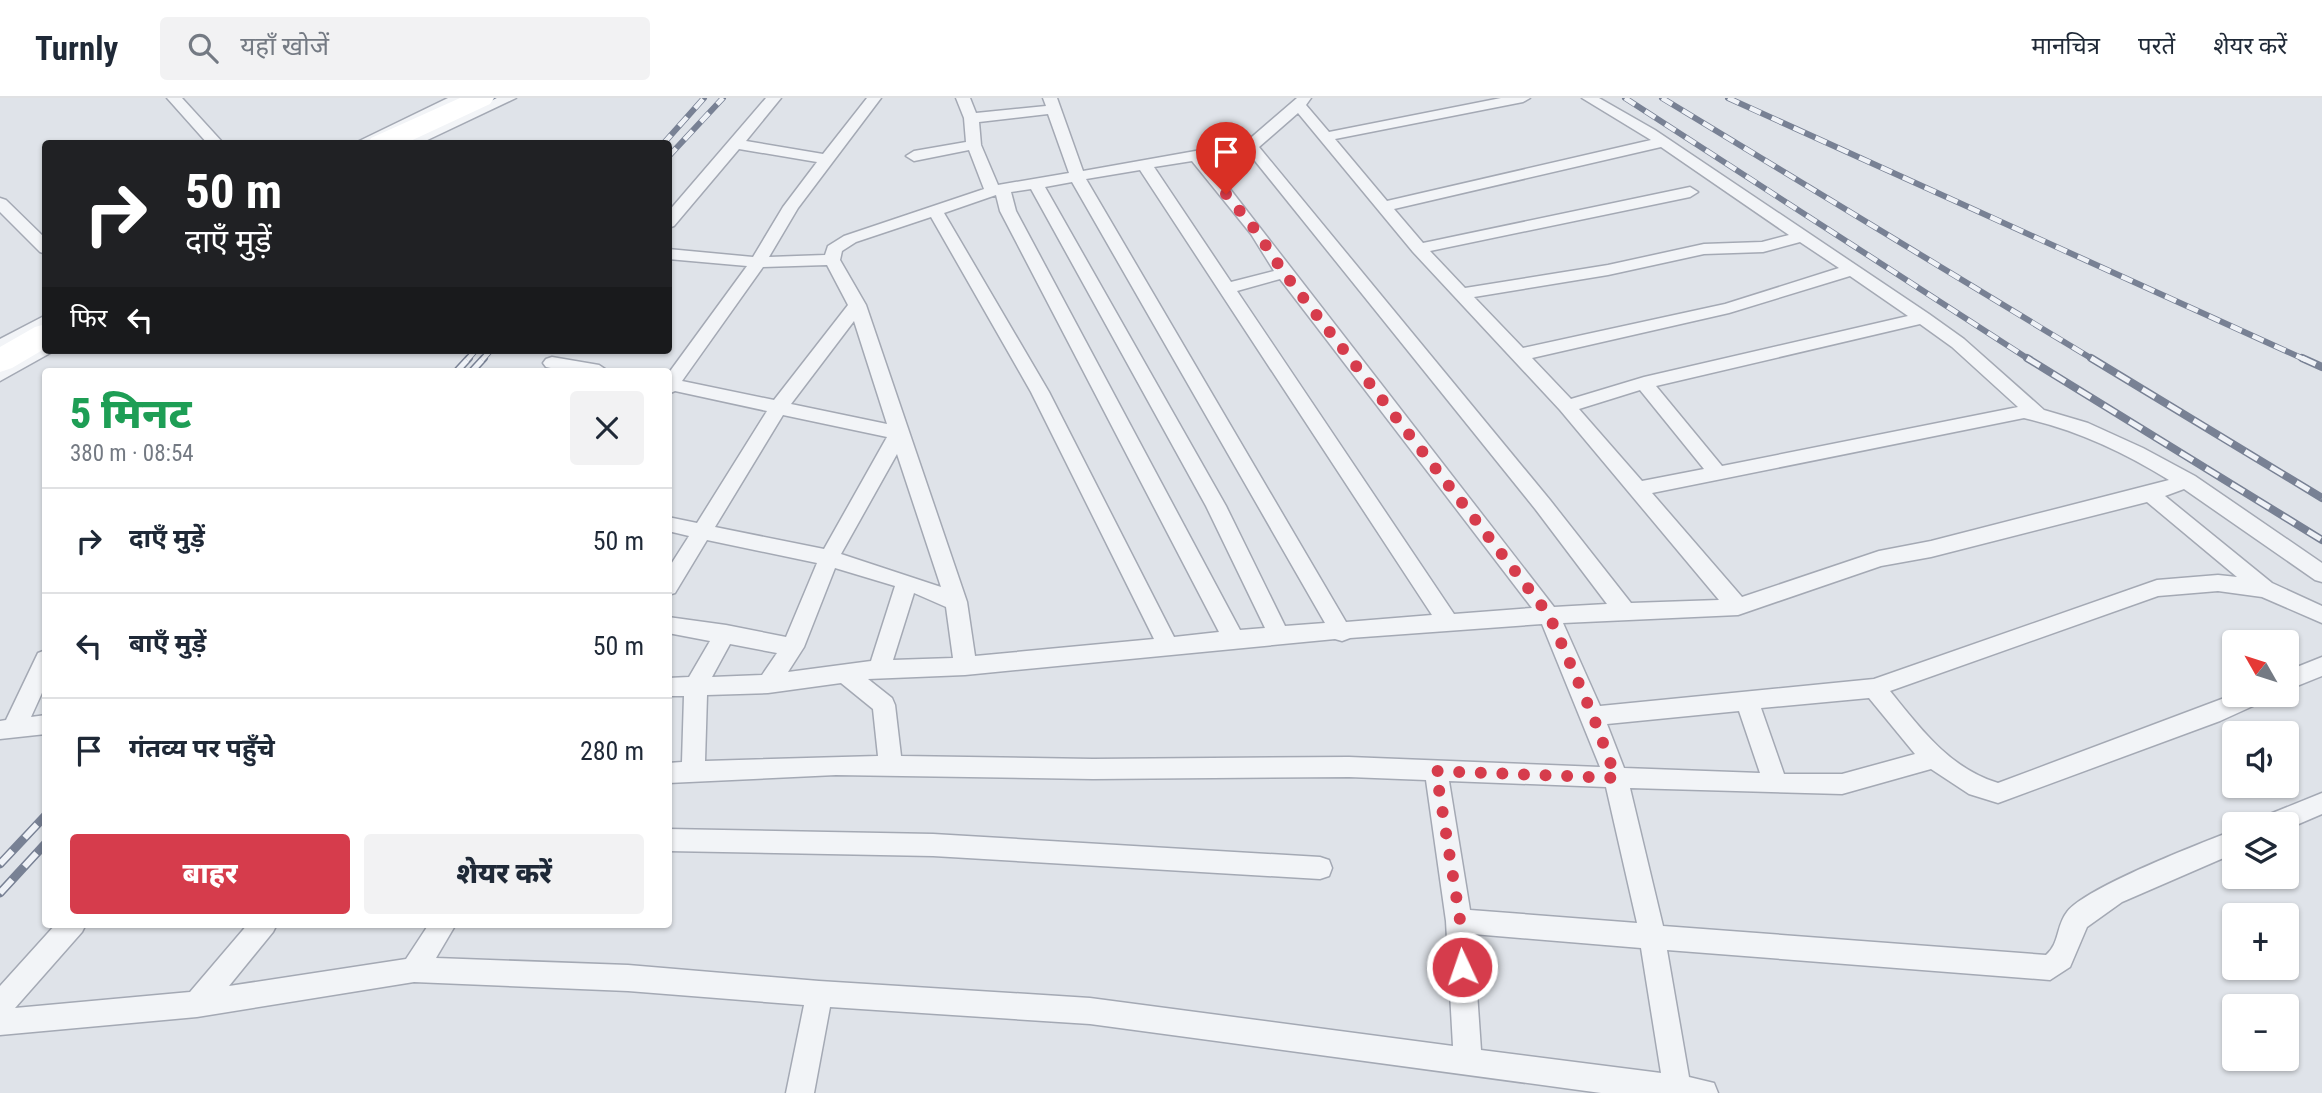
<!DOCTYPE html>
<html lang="hi">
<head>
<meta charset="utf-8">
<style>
  body { margin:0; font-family:"Roboto Condensed","Noto Sans Devanagari",sans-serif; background:#f2f2f3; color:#1f2937; height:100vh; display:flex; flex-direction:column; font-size:26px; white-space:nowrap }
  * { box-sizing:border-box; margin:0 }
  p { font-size:23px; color:#747a83 }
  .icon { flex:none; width:38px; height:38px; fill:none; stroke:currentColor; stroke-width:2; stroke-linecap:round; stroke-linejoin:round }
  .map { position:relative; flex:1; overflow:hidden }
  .side { position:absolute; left:42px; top:270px; width:630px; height:560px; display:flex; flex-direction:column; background:#fff; border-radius:7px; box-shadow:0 2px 5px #0004 }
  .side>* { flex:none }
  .top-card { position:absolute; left:42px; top:42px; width:630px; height:214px; border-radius:7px; box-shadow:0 2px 5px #0004; background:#202124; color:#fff; overflow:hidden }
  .needle { width:46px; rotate:309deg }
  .tools { position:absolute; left:2222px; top:532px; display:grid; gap:14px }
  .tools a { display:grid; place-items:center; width:77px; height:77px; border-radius:7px; background:#fff; box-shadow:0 2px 5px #0004; font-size:35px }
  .pin { position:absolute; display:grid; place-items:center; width:60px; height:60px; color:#fff; margin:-72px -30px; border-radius:50% 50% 50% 0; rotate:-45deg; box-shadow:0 0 7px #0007 }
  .pin .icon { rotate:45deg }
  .me { position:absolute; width:77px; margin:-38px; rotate:357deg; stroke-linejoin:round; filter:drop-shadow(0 0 5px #0008) }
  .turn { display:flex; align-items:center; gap:24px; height:147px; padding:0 28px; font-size:32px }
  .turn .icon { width:91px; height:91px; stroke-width:2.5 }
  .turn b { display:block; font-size:49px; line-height:60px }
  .then { display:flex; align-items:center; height:66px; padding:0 28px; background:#0003; gap:14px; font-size:26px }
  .round { display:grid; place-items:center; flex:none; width:74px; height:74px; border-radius:7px; background:#f2f2f3 }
  .head { display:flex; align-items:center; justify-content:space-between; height:119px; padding:0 28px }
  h1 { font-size:42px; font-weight:800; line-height:52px; color:#1e9e55 }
  .cta { display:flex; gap:14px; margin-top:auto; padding:14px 28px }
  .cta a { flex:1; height:80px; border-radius:7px; background:#d63c4c; color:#fff; font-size:28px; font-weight:800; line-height:80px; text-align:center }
  .cta a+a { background:#f2f2f3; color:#1f2937 }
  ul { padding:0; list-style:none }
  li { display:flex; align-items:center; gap:21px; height:105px; padding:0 28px; border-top:2px solid #e0e1e3 }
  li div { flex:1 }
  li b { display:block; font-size:26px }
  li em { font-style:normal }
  header { display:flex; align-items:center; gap:42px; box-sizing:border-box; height:98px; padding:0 35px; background:#fff; border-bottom:2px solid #e0e1e3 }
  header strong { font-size:33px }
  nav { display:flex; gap:38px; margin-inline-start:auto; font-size:24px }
  .search { width:490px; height:63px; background:#f2f2f3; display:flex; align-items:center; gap:18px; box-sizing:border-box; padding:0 24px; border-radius:7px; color:#747a83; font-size:26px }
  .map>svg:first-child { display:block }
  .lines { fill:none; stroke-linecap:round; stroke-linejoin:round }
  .street-casing { stroke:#a4a9b4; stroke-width:3 }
  .highway-casing { stroke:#868fa1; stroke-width:4 }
  .street { fill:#f2f4f7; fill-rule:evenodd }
  .highway { fill:#fff; fill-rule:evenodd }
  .rail-far2-casing { stroke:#788194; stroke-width:6 }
  .rail-far1-casing { stroke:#788194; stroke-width:8 }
  .rail-casing { stroke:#788194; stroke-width:9 }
  .rail-far2 { stroke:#eff2f7; stroke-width:4.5; stroke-dasharray:12; stroke-linecap:butt }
  .rail-far1 { stroke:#eff2f7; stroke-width:5; stroke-dasharray:15; stroke-linecap:butt }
  .rail { stroke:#eff2f7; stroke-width:6; stroke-dasharray:18; stroke-linecap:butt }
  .route { stroke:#d63c4c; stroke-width:12; stroke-dasharray:0 21.6 }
</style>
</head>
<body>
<header>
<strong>Turnly</strong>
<div class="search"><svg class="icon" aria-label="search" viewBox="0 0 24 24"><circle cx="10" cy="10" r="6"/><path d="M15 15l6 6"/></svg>यहाँ खोजें</div>
<nav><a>मानचित्र</a><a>परतें</a><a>शेयर करें</a></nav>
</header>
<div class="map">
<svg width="2322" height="995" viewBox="0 0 2322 995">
  <rect width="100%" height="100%" fill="#dfe3e9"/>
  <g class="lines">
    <defs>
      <path id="street" d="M167,0H182L224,46H208Z
        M448,0H467L373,46H353Z
        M497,0H516L419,46H399Z
        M766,0H781L746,43L823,56L867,0H881L798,110L769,159L825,157L828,148L844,138L984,91L969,52L914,63L906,58L914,53L966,44L964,20L956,0H970L976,15L1046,8L1043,0H1057L1083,73L1246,44L1297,0H1311L1306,7L1329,34L1501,0H1530L1523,4L1335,41L1387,103L1651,42L1582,0H1599L1655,32L1929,216L1964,241L2044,312L2088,325L2143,350L2195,378L2322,465V484L2315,482L2184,391L2165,398L2272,485L2322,508V525L2262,499L2218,493L2158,498L1890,593C1921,631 1949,670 1998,685L2235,596L2267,597L2264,603L2220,623L1998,705L1969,696L1931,671L1842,696L1630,690L1663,828L2046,857C2060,845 2056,828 2067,814C2085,790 2201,745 2235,732V755L2122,804L2087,829L2070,869L2050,882L1667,852L1689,979L1714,985L1718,995H1601L1090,926L830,909L814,995H786L804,907L628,893L414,884L197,919L0,937V888L56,826H86L82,834L15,910L190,894L248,826H277L273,834L229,888L406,861L429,826H456L436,860L628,867L819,883L1090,900L1453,948L1446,823L1426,682L1349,679L1093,681L836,677L668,685V665L682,664L684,598H668V580L689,579L710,543L668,535V519L726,527L786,539L817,465L707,442L675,495L668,497V471L689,438L668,433V419L697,425L767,313L675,293L668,296V276L747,168L668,161V151L753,159L783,109L817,64L739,51L674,128L668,130V114ZM1298,15L1413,154L1560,312L1719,502L1631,505L1550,402L1259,49ZM1048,16L1069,75L998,87L981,47L979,24ZM1661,49L1789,137L1762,144L1704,146L1608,167L1465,190L1430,153L1690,99L1698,94L1690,89L1423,145L1394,111ZM1247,53L1536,412L1607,506L1554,509L1206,60ZM1192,63L1251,136L1274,173L1231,184L1154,69ZM1140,72L1432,517L1346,524L1086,81ZM1072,84L1325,525L1285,528L1226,408L1045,89ZM1031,91L1206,408L1265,530L1240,532L1016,113L1011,94ZM996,97L1000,113L1219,534L1174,539L1049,294L944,115ZM931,119L1031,294L1154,541L975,558L967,504L866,207L840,162L842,153L856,144ZM1800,144L1839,170L1725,206L1523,250L1474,199L1608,177L1704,156L1763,154ZM827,167L848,207L774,302L682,283L763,169ZM1850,178L1908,218L1644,279L1571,301L1532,260L1729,215ZM1280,181L1532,510L1454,516L1237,193ZM854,223L887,326L791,306ZM1920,226L1952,249L2018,309L1722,368L1656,288ZM1640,292L1704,371L1642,383L1579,311ZM783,317L887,339L824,451L715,429ZM2024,320C2077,332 2124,354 2169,382L1931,443L1879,453L1742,499L1652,395ZM897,356L941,489L841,456ZM2147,404L2237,479L2218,477L2157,482L1874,581L1600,608L1563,525L1738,517L1881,468L1931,459ZM835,470L895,488L871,563L788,574L804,549ZM914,495L946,509L953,560L893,562ZM1542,526L1600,669L1349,659L1093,661L901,658L895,607L892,600L868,581L965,577L1335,541L1342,543L1350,540ZM730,546L777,555L762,577L712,579ZM841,585L873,611L878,658L705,663L707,597L768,595ZM1869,600L1915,656L1842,676H1784L1761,610ZM1739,613L1760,675L1624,670L1607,626ZM1449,683L1606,689L1637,825L1470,812ZM1473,836L1641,850L1661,975L1481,952Z
        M0,100L6,102L46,141V156L40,154L0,114Z
        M46,217V230L0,255V241Z
        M46,244V252H54L52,254L0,283V269Z
        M552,259L599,267L608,273H565L546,269L543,265L546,261Z
        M46,552V586L31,619L46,617V636L0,641V623L6,622L38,555Z
        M2322,559V578L2287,592V573Z
        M2322,695V716L2287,731V726H2262L2265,718Z
        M668,731L933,736L1320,759L1329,762L1332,770L1329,778L1320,781L933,758L668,753Z"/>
      <path id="highway" d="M460,0H494L490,6L404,46H368L371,40Z
        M46,226V250L12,270L0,274V249L35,229Z"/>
    </defs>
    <use href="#street" class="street-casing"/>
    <use href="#highway" class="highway-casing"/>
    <use href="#street" class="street"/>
    <use href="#highway" class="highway"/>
    <defs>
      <path id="rail-far2" d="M1625,0L2030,262
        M1662,0L2094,262
        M1728,0L2306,262
        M663,46L704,0
        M668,59L723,0
        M467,262L476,252
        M482,262L491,252"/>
      <path id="rail-far1" d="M2027,260L2322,442
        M2091,260L2322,400
        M2302,260L2322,269
        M457,273L469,260
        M472,273L484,260"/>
      <path id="rail" d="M0,766L46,717
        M0,795L46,745"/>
    </defs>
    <use href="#rail-far2" class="rail-far2-casing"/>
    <use href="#rail-far1" class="rail-far1-casing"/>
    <use href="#rail" class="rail-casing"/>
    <use href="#rail-far2" class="rail-far2"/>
    <use href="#rail-far1" class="rail-far1"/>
    <use href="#rail" class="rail"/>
  </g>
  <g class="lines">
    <path class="route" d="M1226,96L1257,134L1284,175L1549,517L1593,618L1616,680L1436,673L1460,822L1462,869"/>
  </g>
</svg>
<div class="tools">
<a><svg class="needle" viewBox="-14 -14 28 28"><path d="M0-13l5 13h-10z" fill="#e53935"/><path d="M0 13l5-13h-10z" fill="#747a83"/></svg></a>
<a><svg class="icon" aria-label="sound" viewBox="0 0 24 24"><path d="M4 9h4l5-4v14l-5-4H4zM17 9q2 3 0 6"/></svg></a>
<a><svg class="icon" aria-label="layers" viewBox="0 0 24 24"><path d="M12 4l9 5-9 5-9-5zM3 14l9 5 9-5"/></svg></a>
<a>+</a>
<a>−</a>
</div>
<div class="pin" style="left:1226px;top:96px;background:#d93025"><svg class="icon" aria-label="arrive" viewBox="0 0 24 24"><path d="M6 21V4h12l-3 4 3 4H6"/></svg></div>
<svg class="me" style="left:1462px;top:869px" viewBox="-20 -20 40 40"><circle r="17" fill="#d63c4c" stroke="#fff" stroke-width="3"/><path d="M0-11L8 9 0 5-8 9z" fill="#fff"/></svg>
<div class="top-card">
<div class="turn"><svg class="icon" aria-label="right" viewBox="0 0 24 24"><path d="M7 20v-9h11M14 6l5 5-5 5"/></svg><div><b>50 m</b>दाएँ मुड़ें</div></div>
<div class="then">फिर<svg class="icon" aria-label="left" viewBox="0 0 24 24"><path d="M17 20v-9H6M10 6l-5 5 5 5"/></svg></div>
</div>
<section class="side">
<div class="head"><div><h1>5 मिनट</h1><p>380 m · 08:54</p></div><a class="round"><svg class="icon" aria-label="close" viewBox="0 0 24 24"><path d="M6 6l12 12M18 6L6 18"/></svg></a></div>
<ul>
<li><svg class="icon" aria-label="right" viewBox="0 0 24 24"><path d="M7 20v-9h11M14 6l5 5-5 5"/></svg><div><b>दाएँ मुड़ें</b></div><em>50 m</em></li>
<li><svg class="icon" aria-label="left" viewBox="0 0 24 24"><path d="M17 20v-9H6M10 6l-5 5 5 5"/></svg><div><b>बाएँ मुड़ें</b></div><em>50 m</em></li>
<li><svg class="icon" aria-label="arrive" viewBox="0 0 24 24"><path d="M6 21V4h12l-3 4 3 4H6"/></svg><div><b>गंतव्य पर पहुँचे</b></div><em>280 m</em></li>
</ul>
<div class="cta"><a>बाहर</a><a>शेयर करें</a></div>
</section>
</div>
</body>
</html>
